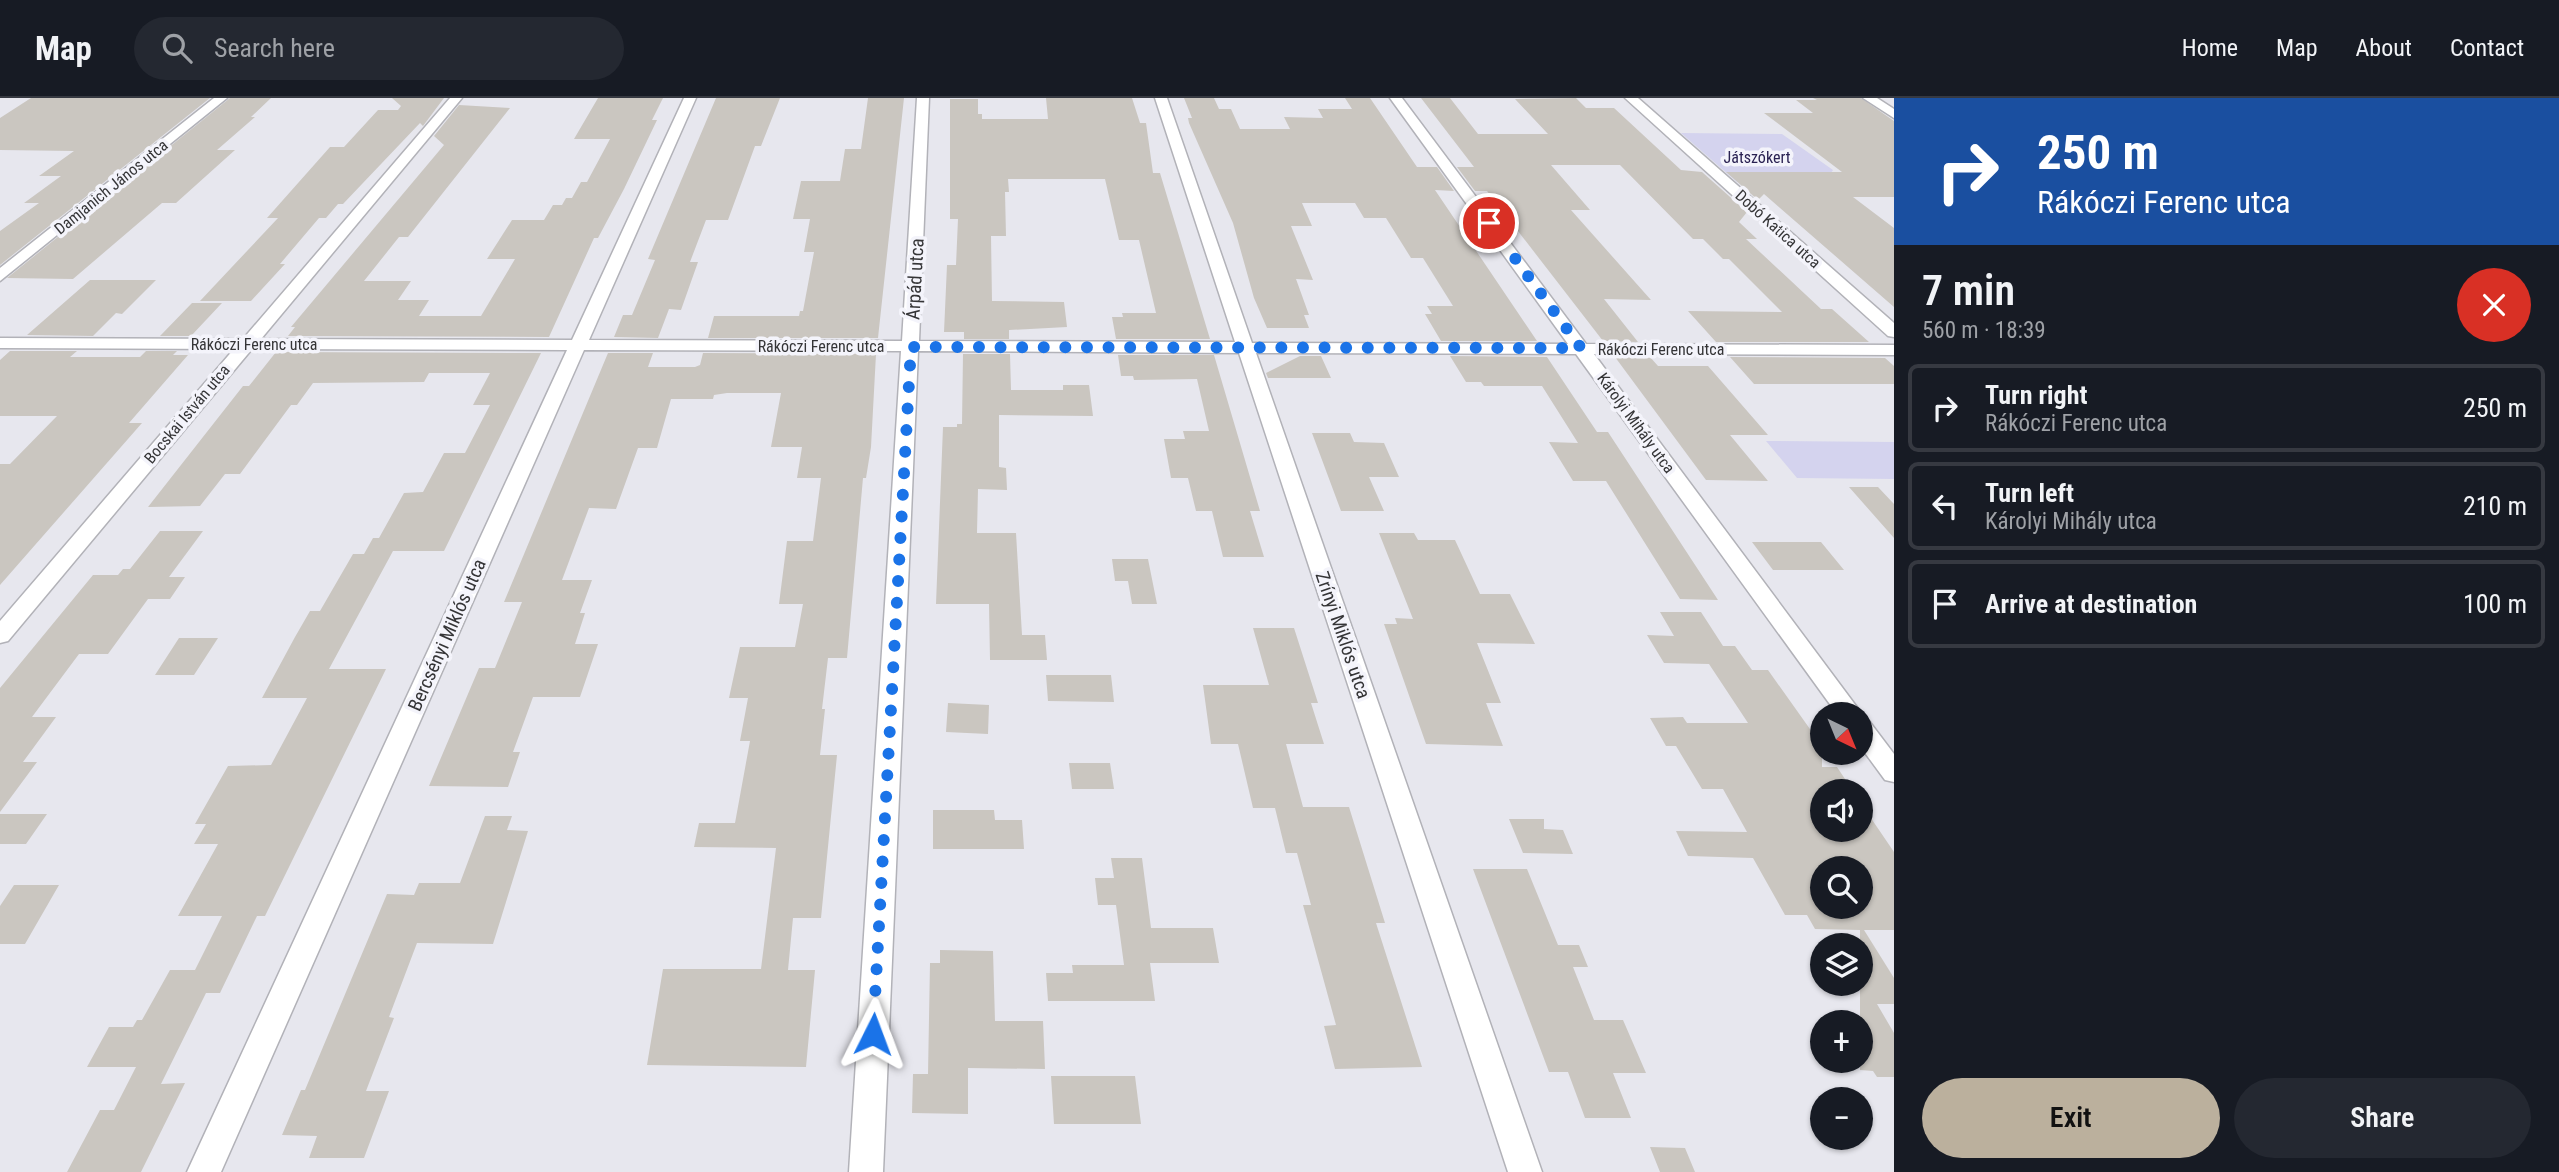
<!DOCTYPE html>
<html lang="en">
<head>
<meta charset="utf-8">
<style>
  body { margin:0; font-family:"Roboto Condensed",sans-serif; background:#242831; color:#f1f3f6; height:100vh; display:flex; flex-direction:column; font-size:26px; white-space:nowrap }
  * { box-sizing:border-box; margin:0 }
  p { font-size:23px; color:#9ea1a6 }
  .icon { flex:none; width:38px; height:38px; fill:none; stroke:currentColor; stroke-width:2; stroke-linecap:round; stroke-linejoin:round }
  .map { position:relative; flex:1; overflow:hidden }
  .panel { display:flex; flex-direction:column; background:#171b24; width:665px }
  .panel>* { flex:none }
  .top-card { background:#1a4fa0; color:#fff; overflow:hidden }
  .needle { width:46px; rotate:137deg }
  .buttons { position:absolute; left:1810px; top:604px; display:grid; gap:14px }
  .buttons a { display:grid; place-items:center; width:63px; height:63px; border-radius:50%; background:#171b24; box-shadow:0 2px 5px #0004; font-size:35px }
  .pin { position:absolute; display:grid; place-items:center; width:60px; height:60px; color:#fff; margin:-30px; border:4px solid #fff; border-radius:50%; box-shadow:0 2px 7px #0007 }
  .me { position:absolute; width:77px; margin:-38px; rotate:3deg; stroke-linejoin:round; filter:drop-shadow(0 0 5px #0008) }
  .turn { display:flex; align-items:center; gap:24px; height:147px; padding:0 28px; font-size:32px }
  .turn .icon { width:91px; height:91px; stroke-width:2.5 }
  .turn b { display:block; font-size:49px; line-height:60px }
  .round { display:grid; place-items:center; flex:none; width:74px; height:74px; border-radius:37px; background:#242831 }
  .overview { display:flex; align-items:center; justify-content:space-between; height:119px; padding:0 28px }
  h1 { font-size:42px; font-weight:600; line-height:52px }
  .action { display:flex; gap:14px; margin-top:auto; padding:14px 28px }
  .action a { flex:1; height:80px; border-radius:42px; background:#bbb09d; color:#111; font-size:28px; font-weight:600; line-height:80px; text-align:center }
  .action a+a { background:#242831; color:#f1f3f6 }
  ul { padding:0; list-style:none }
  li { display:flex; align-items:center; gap:21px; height:88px; margin:0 14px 10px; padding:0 14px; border:4px solid #363941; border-radius:10px }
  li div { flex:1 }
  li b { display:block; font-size:26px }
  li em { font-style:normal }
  header { display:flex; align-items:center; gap:42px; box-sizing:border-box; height:98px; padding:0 35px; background:#171b24; border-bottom:2px solid #363941 }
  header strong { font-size:33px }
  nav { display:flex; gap:38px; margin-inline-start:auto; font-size:24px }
  .search { width:490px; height:63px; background:#242831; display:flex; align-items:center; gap:18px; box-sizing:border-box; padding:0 24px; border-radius:38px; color:#9ea1a6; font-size:26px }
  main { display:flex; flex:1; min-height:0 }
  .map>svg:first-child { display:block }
  .green { fill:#d4d3ee }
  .building { fill:#cac6c0; fill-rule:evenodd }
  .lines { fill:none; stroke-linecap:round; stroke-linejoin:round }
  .minor-casing { stroke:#b2b2b8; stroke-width:3 }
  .minor { fill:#fff; fill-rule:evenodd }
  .route { stroke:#1a73e8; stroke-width:12; stroke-dasharray:0 21.6 }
  .labels { text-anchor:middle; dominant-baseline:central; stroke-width:7; stroke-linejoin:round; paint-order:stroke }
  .far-park-label { font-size:16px; fill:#2a2252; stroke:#f4f4fb }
  .far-street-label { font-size:16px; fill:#353537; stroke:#f4f4fb }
  .street-label { font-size:19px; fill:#353537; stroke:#f4f4fb }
</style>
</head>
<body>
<header>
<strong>Map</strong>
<div class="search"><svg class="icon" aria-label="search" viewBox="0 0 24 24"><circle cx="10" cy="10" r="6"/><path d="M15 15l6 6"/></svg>Search here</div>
<nav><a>Home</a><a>Map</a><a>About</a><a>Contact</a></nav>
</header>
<main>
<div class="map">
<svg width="1894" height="1074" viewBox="0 0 1894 1074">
  <rect width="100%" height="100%" fill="#e7e7ee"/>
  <path class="green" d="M1681,35L1782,36L1833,72L1825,84H1737Z
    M1766,343L1894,344V381L1797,380Z"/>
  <path class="building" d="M31,0H210L0,167V133L39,105H24L61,78H39L74,53L0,52V20Z
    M230,0H271L251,19H255L217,52H235L176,105H162L73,181L7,180Z
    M392,0H444L423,28L420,25L343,106H338L326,120H319L280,166H285L251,203H200L278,120H267L330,49H344L378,12H398L401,8Z
    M598,0H663L652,22H657L624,91L598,140H594L549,239L288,238L295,229H291L444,47L434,38L459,7L510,10L408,139H399L364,183H411L398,202H429L419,218H481L515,161H487L512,122H544L553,107H562L566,100H572L581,84H587L610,41H574Z
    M716,0H780L761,48H755L728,122H706L690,164H698L681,212L669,211L658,240L614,239L623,217H632L655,162L648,161Z
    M868,0H904L878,240H708L714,218H799L800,213H803L814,154H804L810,121H793L801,83H840L845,51H861Z
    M1046,0H1132L1140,25H1146L1153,75H1160L1210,241H1116L1112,219H1123L1122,215H1156L1139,142H1119L1105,81H1008L1009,94H1005L1006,138H991L992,203L1064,204L1067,229L1009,232V241H964V234H944L947,167H956L958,121H950V1H978V16H982V21H1048Z
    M1184,0H1214L1219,11H1231L1240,31H1290L1284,19L1323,20L1318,11H1352L1345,0H1370L1417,69H1437L1454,93L1435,92L1537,243H1441L1425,216H1432L1427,208H1453L1423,160H1411L1386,120H1364L1355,105H1302L1312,128H1291L1313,182L1296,181L1309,217H1304L1309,230H1267L1254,200L1233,125L1189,25L1188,20H1192Z
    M1421,0H1450L1478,36H1548L1515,1L1576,0L1586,10H1614L1681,72L1702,74L1747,114L1739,124L1757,141H1746L1821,211H1832L1869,244H1716L1688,213L1782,214L1729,161H1723L1703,141H1693L1620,67H1551L1590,112H1571L1651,202L1604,201L1638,244L1603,243L1487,93H1475L1457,69H1474Z
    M1813,0H1861L1894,23V99H1853L1894,130V209L1764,96L1758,102L1726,74H1842L1764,15H1813L1796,2H1817Z
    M90,182H156L122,216L116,215L93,238L27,237Z
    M192,205H222L191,238H160Z
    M10,253H77L70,259H140L146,253H177L173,257H188L129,325H142L0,487V366H10L57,318H0V262Z
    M276,254L541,255L444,453H393L329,571H386L265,818H257L220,895H206L161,986L185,985L141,1074H67L100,1012H114L136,969H87L109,929H133L137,922H142L170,872H195L222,818H178L218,746H194L206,726H195L228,668L271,667L307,600H262L295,539L310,513H320L353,456H364L373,440H379L404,395L423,394L444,355H465L490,307H473L490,275H429L424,284L313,285L297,307H291L240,376H225L200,408L148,409L243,288H249Z
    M608,255H653L648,269H695L700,267L703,255L876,256L871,349L866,380H863L847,560H828L822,611H825L820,657H837L821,820H793L788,872H815L806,969L647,967L663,871H761L776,750L694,749L699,725H735L750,643H740L748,600H729L740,549H795L803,506H779L787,443H813L821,380H797L802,349H771L781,295H727L714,297L713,301H671L657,350H638L616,411L589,410L562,482H592L580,515H585L575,546H598L580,599H533L513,654H520L508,689L429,688L479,570H495L522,504H504Z
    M963,256H1010L1011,292H1063V287H1089L1093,318L999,317V369L1006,370L1007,392L978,391L977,435H1016L1022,537H1045L1047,562H990L989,506H936L943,329H957V326H962Z
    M1118,257H1214L1260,413H1250L1264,459H1223L1212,413H1196L1188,380H1171L1164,341H1185L1183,333H1209L1197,281L1134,282L1133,278H1121Z
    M1300,258H1321L1331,280H1268L1266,275Z
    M1450,258L1547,259L1597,334H1608L1718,502L1680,501L1606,383H1573L1549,344L1578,345L1542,288H1484L1481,284H1466Z
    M1615,259H1650L1658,268H1708L1768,337H1730L1768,383L1706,382Z
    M1730,259L1885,260L1894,268V286H1754Z
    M1312,335H1350L1354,344L1384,345L1399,379H1369L1384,413H1341Z
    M1849,389H1878L1894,406V440Z
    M160,433H203L169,479H185L170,501H148L108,556H79L32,619H56L23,664H37L0,714V590L93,477H118L123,471H130Z
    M1379,435H1414L1418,442H1455L1480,496H1510L1535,546L1477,545L1501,605H1486L1503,648L1426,646L1384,526H1397L1395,520L1413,521Z
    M1752,444H1821L1844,472H1773Z
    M1112,461H1148L1157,506H1132L1128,483H1115Z
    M1660,514H1701L1723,548H1735L1752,572H1768L1822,648V669H1837L1853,693H1822V732H1860V704L1894,754V832H1864L1894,880V906H1877L1894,935V979H1877L1873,973L1860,972V832L1815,831L1807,817H1785L1753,760L1688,758L1676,733L1747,734L1723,691H1702L1676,648H1666L1650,620L1683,619L1687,625H1748L1709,566L1664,565L1647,537L1674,538ZM1822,770H1860V808H1822Z
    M1253,530H1294L1318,605H1311L1324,646H1286L1303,709H1349L1385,825H1376L1422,969L1335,971L1324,928L1336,927L1303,807H1311L1297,755H1286L1275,710H1253L1238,646H1211L1203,587H1269Z
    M179,540H218L194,577H155Z
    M1046,577H1111L1114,604L1048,603Z
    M948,605L989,607L988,636L946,634Z
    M1069,665H1110L1114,691H1072Z
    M933,712H994L995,722H1022L1024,751H933Z
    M0,716H47L26,746H0Z
    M485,718H512L507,732L528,733L493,846L417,845L389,919L394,920L366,993H389L364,1060H309L317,1038L282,1037L301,992H305L387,796L414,797L419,785H460Z
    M1509,721H1544V731L1563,732L1573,756L1523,755Z
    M1111,760H1142L1151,830H1213L1219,865H1150L1155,903H1048L1046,875H1073L1072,867H1124L1116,807H1098L1095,780H1114Z
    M1473,771H1527L1558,847H1579L1588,869H1573L1594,922H1623L1646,975H1613L1631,1020H1585L1568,974H1549Z
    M14,787H59L25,846H0V808Z
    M940,852L993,853L995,923H1043L1045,971L968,970V1016L912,1015L913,976H928L930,865H940Z
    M1051,978H1135L1141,1026H1054Z
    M1650,1049L1685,1050L1695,1074H1660Z"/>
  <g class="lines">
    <defs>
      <path id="minor" d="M214,0H227L0,183V170Z
        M450,0H462L261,241L572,242L684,0H696L589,242L902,243L917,0H929L919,243L1235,244L1155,0H1167L1252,245L1568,246L1390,0H1402L1586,246L1894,247V257L1594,256L1862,616L1860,619V616H1837L1576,256L1256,255L1542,1074H1508L1239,255L918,253L883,1074H849L901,253L584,252L221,1074H187L567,252L252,251L8,543L0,545V523L234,251L0,250V240L243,241Z
        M1625,0H1638L1894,225V239L1888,238Z
        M1863,0H1877L1894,11V20Z
        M1860,620L1869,623L1894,656V684L1885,682L1860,648Z"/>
    </defs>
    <use href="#minor" class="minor-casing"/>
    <use href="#minor" class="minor"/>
  </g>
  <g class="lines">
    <path class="route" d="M873,936L911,249L1581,250L1489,125"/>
  </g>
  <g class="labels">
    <g class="far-park-label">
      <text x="1757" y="59">Játszókert</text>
    </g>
    <g class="far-street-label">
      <text transform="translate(111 89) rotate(-39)">Damjanich János utca</text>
      <text transform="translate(1778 131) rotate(42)">Dobó Katica utca</text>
      <text x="254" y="246">Rákóczi Ferenc utca</text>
      <text x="821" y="248">Rákóczi Ferenc utca</text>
      <text x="1661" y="251">Rákóczi Ferenc utca</text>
      <text transform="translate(187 316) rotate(-50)">Bocskai István utca</text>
      <text transform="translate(1636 325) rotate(54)">Károlyi Mihály utca</text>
    </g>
    <g class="street-label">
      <text transform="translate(915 181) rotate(-87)">Árpád utca</text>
      <text transform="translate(447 537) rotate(-66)">Bercsényi Miklós utca</text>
      <text transform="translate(1343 537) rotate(71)">Zrínyi Miklós utca</text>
    </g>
  </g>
</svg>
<div class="buttons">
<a><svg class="needle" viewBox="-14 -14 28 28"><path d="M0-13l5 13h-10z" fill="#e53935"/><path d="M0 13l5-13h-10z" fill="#9ea1a6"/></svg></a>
<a><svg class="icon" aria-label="sound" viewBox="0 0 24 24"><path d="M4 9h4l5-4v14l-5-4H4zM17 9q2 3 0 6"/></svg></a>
<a><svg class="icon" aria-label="search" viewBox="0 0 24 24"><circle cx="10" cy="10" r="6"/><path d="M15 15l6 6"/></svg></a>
<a><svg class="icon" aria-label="layers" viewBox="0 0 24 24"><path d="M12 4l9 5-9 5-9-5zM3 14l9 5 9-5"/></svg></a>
<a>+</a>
<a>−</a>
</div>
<div class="pin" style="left:1489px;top:125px;background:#d93025"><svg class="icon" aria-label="arrive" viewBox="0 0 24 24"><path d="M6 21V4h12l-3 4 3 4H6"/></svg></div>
<svg class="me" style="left:873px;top:936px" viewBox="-20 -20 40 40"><path d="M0-17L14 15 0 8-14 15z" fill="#1a73e8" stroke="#fff" stroke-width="4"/></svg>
</div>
<section class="panel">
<div class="top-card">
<div class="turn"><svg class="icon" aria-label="right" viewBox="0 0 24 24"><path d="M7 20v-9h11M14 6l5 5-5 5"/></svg><div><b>250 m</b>Rákóczi Ferenc utca</div></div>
</div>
<div class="overview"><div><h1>7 min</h1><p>560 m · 18:39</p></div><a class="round" style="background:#d93025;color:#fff"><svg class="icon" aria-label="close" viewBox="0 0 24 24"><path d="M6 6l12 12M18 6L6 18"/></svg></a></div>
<ul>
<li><svg class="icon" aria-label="right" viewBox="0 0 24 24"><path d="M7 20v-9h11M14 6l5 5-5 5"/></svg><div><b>Turn right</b><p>Rákóczi Ferenc utca</p></div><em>250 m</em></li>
<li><svg class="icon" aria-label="left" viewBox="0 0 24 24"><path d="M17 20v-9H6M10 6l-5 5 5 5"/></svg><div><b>Turn left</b><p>Károlyi Mihály utca</p></div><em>210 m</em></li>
<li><svg class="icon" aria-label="arrive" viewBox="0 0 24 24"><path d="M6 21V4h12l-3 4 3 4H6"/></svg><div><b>Arrive at destination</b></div><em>100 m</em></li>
</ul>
<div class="action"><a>Exit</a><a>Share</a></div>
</section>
</main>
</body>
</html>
